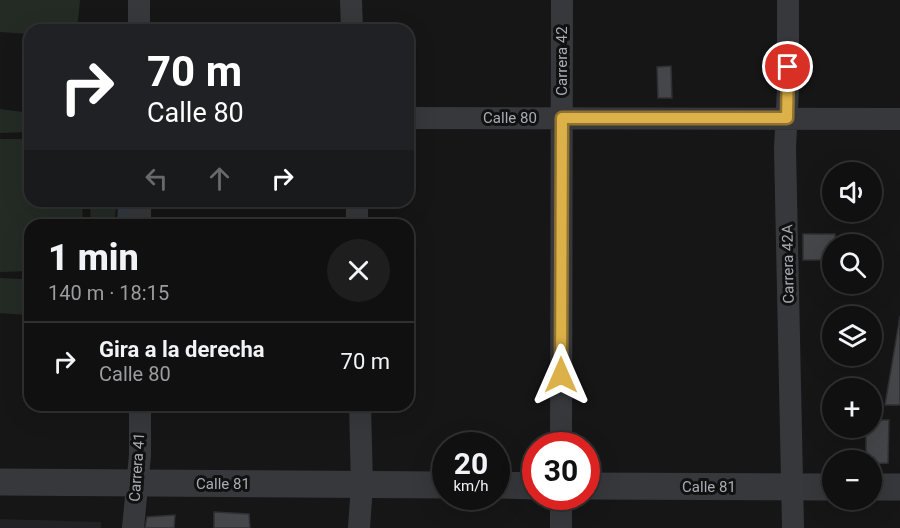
<!DOCTYPE html>
<html lang="es">
<head>
<meta charset="utf-8">
<style>
  body { margin:0; font-family:Roboto,sans-serif; background:#1e1e1f; color:#f1f3f6; height:100vh; display:flex; flex-direction:column; font-size:22px; white-space:nowrap }
  * { box-sizing:border-box; margin:0 }
  p { font-size:20px; color:#9c9d9f }
  .icon { flex:none; width:33px; height:33px; fill:none; stroke:currentColor; stroke-width:2; stroke-linecap:round; stroke-linejoin:round }
  .map { position:relative; flex:1; overflow:hidden }
  .sheet { position:absolute; left:24px; top:219px; width:390px; height:192px; display:flex; flex-direction:column; background:#101011; border-radius:18px; box-shadow:0 6px 24px #0002,0 0 0 2px #303031 }
  .sheet>* { flex:none }
  .guide { position:absolute; left:24px; top:24px; width:390px; height:183px; border-radius:18px; box-shadow:0 6px 24px #0002,0 0 0 2px #303031; background:#202124; color:#fff; overflow:hidden }
  .tools { position:absolute; left:822px; top:162px; display:grid; gap:12px }
  .tools a { display:grid; place-items:center; width:60px; height:60px; border-radius:50%; background:#101011; box-shadow:0 6px 24px #0002,0 0 0 2px #303031; font-size:30px }
  .speed { position:absolute; left:432px; top:432px; display:flex; gap:12px; font-size:30px; font-weight:700; text-align:center }
  .speed>* { display:grid; place-content:center; width:78px; height:78px; border-radius:50%; background:#101011; box-shadow:0 6px 24px #0002,0 0 0 2px #303031; line-height:1 }
  .speed small { font-size:15px; font-weight:400 }
  .speed .limit { border:9px solid #d22; background:#fff; color:#111 }
  .pin { position:absolute; display:grid; place-items:center; width:51px; height:51px; color:#fff; margin:-26px; border:3px solid #fff; border-radius:50%; box-shadow:0 2px 6px #0007 }
  .me { position:absolute; width:66px; margin:-33px; rotate:0deg; stroke-linejoin:round; filter:drop-shadow(0 0 4px #0008) }
  .turn { display:flex; align-items:center; gap:21px; height:126px; padding:0 24px; font-size:27px }
  .turn .icon { width:78px; height:78px; stroke-width:2.5 }
  .turn b { display:block; font-size:42px; line-height:51px }
  .lanes { display:flex; align-items:center; height:57px; padding:0 24px; background:#0003; justify-content:center; gap:30px; direction:ltr }
  .lanes .off { opacity:.35 }
  .round { display:grid; place-items:center; flex:none; width:63px; height:63px; border-radius:32px; background:#1e1e1f }
  .head { display:flex; align-items:center; justify-content:space-between; height:102px; padding:0 24px }
  h1 { font-size:36px; font-weight:800; line-height:45px }
  ul { padding:0; list-style:none }
  li { display:flex; align-items:center; gap:18px; height:78px; padding:0 24px; border-top:2px solid #303031 }
  li div { flex:1 }
  li b { display:block; font-size:22px }
  li em { font-style:normal }
  .map>svg:first-child { display:block }
  .built { fill:#222224 }
  .green { fill:#242b25 }
  .water { fill:#323940 }
  .building { fill:#454649; stroke:#303033; stroke-width:1.5 }
  .lines { fill:none; stroke-linecap:round; stroke-linejoin:round }
  .minor { stroke:#37383c; stroke-width:22 }
  .tertiary { stroke:#37383c; stroke-width:27 }
  .route-casing { stroke:#8f732f; stroke-width:15 }
  .route { stroke:#dcb149; stroke-width:10 }
  .labels { text-anchor:middle; dominant-baseline:central; stroke-width:6; stroke-linejoin:round; paint-order:stroke }
  .street-label { font-size:15px; fill:#a9acb5; stroke:#111112 }
</style>
</head>
<body>
<div class="map">
<svg width="900" height="528" viewBox="0 0 900 528">
  <rect width="100%" height="100%" fill="#161617"/>
  <path class="built" d="M0,519L101,522V528H0Z"/>
  <path class="green" d="M0,0H80L77,30H30V34L0,32Z
    M0,109L30,113V132L0,133Z
    M0,139H30V201H82L83,225H30V271L0,272Z
    M90,201H117L114,225H91Z
    M0,278L22,279L27,315L0,313Z"/>
  <path class="water" d="M118,201H137L135,225H117Z"/>
  <path class="building" d="M671,66L672,98H658L657,67Z
    M803,234H835V244H832V260H803Z
    M900,316V405H885Z
    M872,420H889L888,463L872,464V460H866V428H872Z
    M214,512L249,514L250,528H214Z
    M175,515L174,528H145L147,517Z"/>
  <g class="lines">
    <path class="minor" d="M139,0V30
      M351,0L352,30
      M788,0V89L785,148L793,528
      M408,118L900,119
      M357,201V225
      M140,225V201
      M561,446L562,0
      M133,528L140,455V405
      M359,528L362,485L360,405
      M561,528V496"/>
    <path class="tertiary" d="M0,482L446,485
      M496,485L536,486
      M586,486L832,487
      M872,487H900"/>
  </g>
  <g class="lines">
    <defs>
      <path id="route" d="M561,375L562,118H787L788,67"/>
    </defs>
    <use href="#route" class="route-casing"/>
    <use href="#route" class="route"/>
  </g>
  <g class="labels">
    <g class="street-label">
      <text transform="translate(562 61) rotate(-90)">Carrera 42</text>
      <text x="510" y="118">Calle 80</text>
      <text transform="translate(788 264) rotate(-91)">Carrera 42A</text>
      <text transform="translate(137 467) rotate(-86)">Carrera 41</text>
      <text x="223" y="484">Calle 81</text>
      <text x="709" y="487">Calle 81</text>
    </g>
  </g>
</svg>
<div class="tools">
<a><svg class="icon" aria-label="sound" viewBox="0 0 24 24"><path d="M4 9h4l5-4v14l-5-4H4zM17 9q2 3 0 6"/></svg></a>
<a><svg class="icon" aria-label="search" viewBox="0 0 24 24"><circle cx="10" cy="10" r="6"/><path d="M15 15l6 6"/></svg></a>
<a><svg class="icon" aria-label="layers" viewBox="0 0 24 24"><path d="M12 4l9 5-9 5-9-5zM3 14l9 5 9-5"/></svg></a>
<a>+</a>
<a>−</a>
</div>
<div class="speed"><div>20<small>km/h</small></div><div class="limit">30</div></div>
<div class="pin" style="left:788px;top:67px;background:#d93025"><svg class="icon" aria-label="arrive" viewBox="0 0 24 24"><path d="M6 21V4h12l-3 4 3 4H6"/></svg></div>
<svg class="me" style="left:561px;top:375px" viewBox="-20 -20 40 40"><path d="M0-17L14 15 0 8-14 15z" fill="#dcb149" stroke="#fff" stroke-width="4"/></svg>
<div class="guide">
<div class="turn"><svg class="icon" aria-label="right" viewBox="0 0 24 24"><path d="M7 20v-9h11M14 6l5 5-5 5"/></svg><div><b>70 m</b>Calle 80</div></div>
<div class="lanes"><svg class="icon off" aria-label="left" viewBox="0 0 24 24"><path d="M17 20v-9H6M10 6l-5 5 5 5"/></svg><svg class="icon off" aria-label="ahead" viewBox="0 0 24 24"><path d="M12 20V5M6 11l6-6 6 6"/></svg><svg class="icon" aria-label="right" viewBox="0 0 24 24"><path d="M7 20v-9h11M14 6l5 5-5 5"/></svg></div>
</div>
<section class="sheet">
<div class="head"><div><h1>1 min</h1><p>140 m · 18:15</p></div><a class="round"><svg class="icon" aria-label="close" viewBox="0 0 24 24"><path d="M6 6l12 12M18 6L6 18"/></svg></a></div>
<ul>
<li><svg class="icon" aria-label="right" viewBox="0 0 24 24"><path d="M7 20v-9h11M14 6l5 5-5 5"/></svg><div><b>Gira a la derecha</b><p>Calle 80</p></div><em>70 m</em></li>
</ul>
</section>
</div>
</body>
</html>
